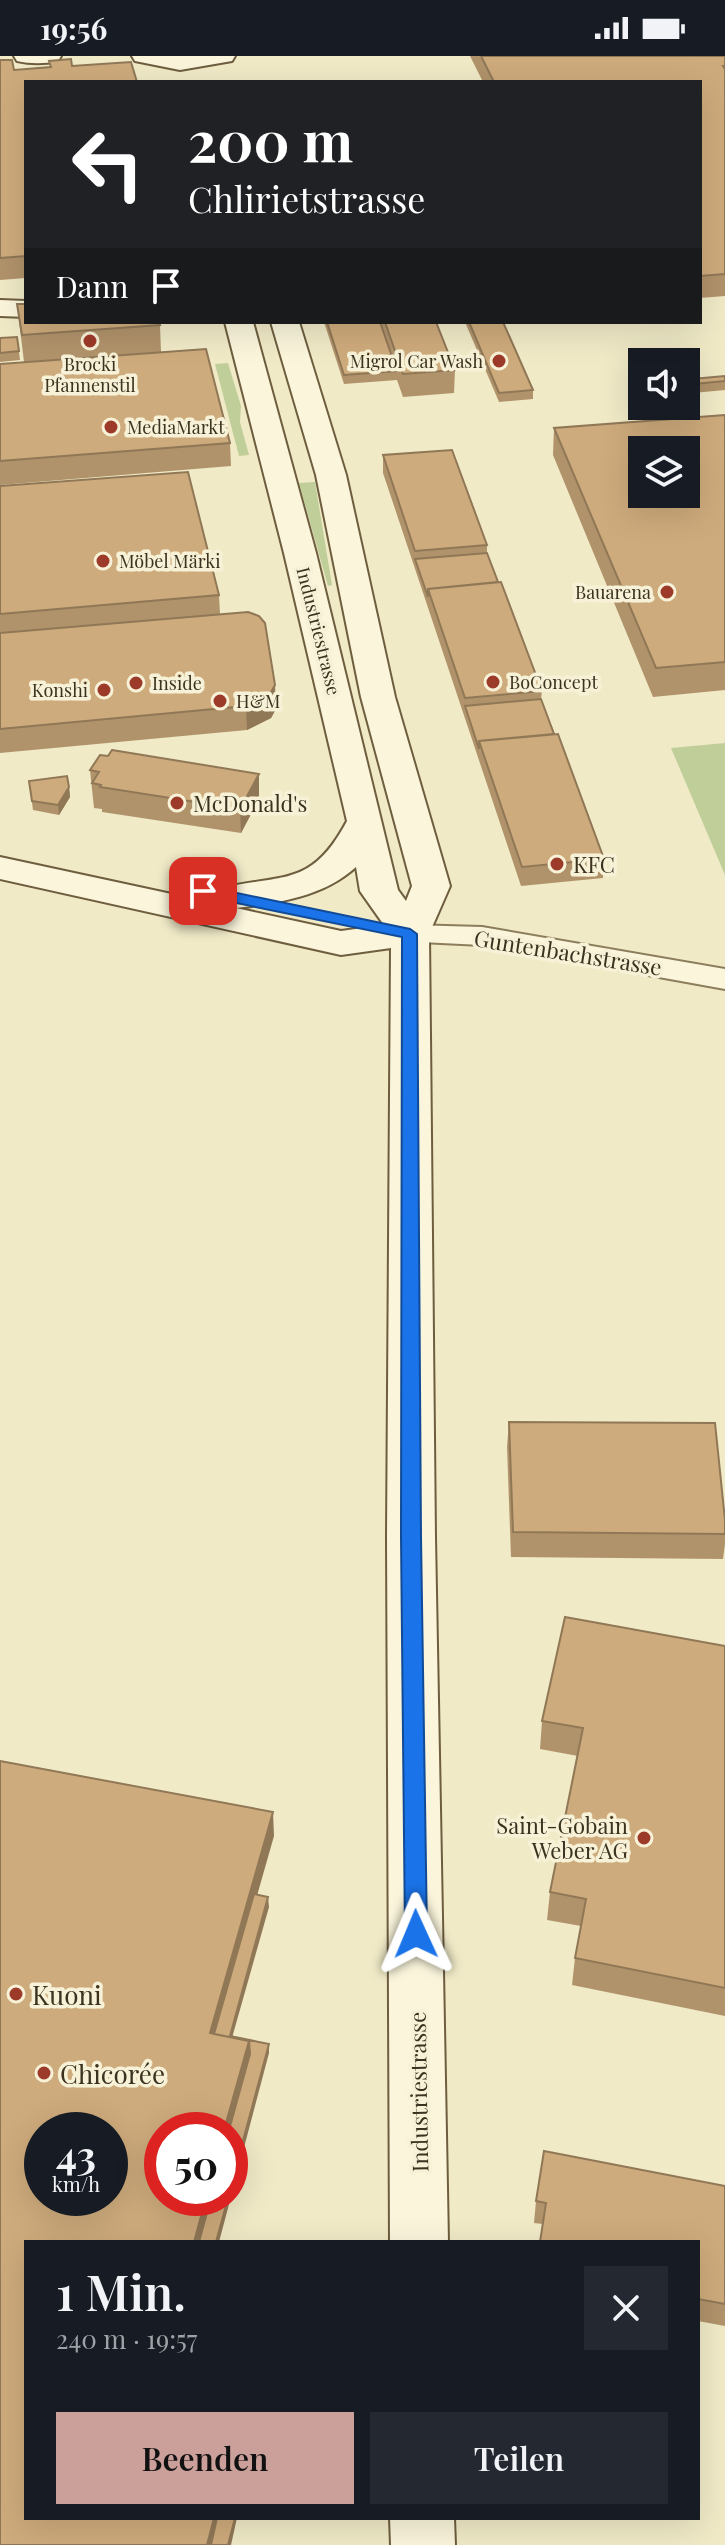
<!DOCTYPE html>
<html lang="de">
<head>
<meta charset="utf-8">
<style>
  body { margin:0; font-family:"Playfair Display",serif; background:#242831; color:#f1f3f6; height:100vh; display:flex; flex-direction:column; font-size:30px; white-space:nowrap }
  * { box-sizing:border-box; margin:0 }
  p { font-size:26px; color:#9ea1a6 }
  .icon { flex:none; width:44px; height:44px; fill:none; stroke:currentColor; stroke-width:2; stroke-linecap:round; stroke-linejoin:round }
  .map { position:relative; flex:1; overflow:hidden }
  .details { position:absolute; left:24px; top:2184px; width:676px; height:280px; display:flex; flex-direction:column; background:#171b24; border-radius:0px; box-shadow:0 8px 32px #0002 }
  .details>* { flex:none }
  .top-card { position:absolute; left:24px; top:24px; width:678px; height:244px; border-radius:0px; box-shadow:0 8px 32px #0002; background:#202124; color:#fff; overflow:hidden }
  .controls { position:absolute; left:628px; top:292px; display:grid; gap:16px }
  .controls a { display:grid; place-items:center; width:72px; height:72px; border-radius:0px; background:#171b24; box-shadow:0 8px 32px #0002; font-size:40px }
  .speed { position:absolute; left:24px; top:2056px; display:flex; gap:16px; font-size:40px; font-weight:700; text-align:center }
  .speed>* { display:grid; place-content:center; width:104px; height:104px; border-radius:50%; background:#171b24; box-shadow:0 8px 32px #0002; line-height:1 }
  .speed small { font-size:20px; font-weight:400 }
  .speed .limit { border:12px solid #d22; background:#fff; color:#111 }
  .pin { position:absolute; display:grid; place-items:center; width:68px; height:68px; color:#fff; margin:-34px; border-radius:16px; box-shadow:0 4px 12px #0006 }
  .me { position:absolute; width:88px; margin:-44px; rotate:359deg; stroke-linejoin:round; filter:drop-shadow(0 0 6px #0008) }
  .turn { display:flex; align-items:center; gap:28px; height:168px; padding:0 32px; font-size:36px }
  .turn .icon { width:104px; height:104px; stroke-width:2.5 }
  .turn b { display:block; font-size:56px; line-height:68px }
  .then { display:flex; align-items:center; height:76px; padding:0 32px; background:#0003; gap:16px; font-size:30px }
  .round { display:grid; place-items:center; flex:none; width:84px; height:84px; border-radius:0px; background:#242831 }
  .overview { display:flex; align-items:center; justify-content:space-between; height:136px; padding:0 32px }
  h1 { font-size:48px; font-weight:600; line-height:60px }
  .primary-button { display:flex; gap:16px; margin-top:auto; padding:16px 32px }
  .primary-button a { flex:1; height:92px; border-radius:0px; background:#cba09a; color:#111; font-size:32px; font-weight:600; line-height:92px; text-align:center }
  .primary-button a+a { background:#242831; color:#f1f3f6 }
  .status { display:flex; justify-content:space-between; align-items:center; height:56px; padding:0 40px; background:#171b24; direction:ltr }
  .status svg { height:22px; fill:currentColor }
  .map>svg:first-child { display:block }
  .green { fill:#c0ce9a }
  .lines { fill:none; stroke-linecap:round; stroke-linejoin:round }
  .street-casing { stroke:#8c7d5c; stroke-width:4 }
  .secondary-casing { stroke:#6e5e3f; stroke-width:4 }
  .street { fill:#faf5db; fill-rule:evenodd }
  .secondary { fill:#faf5db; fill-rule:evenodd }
  .wall { fill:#b1936b }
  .shaded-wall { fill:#907857 }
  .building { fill:#ceab7c; stroke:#907857; stroke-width:2; fill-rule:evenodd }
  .route { fill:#1a73e8; stroke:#114b97; stroke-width:2 }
  .poi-dot { fill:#9d3b2a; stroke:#f7f2d7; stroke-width:3 }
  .labels { text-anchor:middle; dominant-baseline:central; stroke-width:7; stroke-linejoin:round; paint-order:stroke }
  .far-poi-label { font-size:18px; fill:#3c3220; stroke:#f7f2d7; text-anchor:start }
  .far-street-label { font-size:18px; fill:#3c3220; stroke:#f7f2d7 }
  .poi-label { font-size:22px; fill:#3c3220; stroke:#f7f2d7; text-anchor:start }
  .street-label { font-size:22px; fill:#3c3220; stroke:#f7f2d7 }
  .near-poi-label { font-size:26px; fill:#3c3220; stroke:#f7f2d7; text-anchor:start }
</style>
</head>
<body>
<div class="status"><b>19:56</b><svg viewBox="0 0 49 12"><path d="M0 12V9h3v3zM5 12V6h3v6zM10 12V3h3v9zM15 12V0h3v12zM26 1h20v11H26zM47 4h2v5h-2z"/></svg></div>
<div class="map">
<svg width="725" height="2489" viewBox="0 0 725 2489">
  <rect width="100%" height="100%" fill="#f0eac7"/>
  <path class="green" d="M228,307L241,350L240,366L249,399L239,400L215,308Z
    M315,426L332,529L328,530L299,427Z
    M725,687V819L671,692Z"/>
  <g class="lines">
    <defs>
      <path id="street" d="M410,869L482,871L725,913V933L482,889L400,885L395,878L400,871Z"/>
      <path id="secondary" d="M14,0H61L58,5C45,8 30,8 17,5Z
        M132,0H235L232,5L180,14L135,5Z
        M0,244L26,245V261L0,260Z
        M225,266H253L316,497L398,834L406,845L412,830L361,641L316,419L271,266H299L346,419L395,641L450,830L429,878L435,1481L448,2186H390L387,1481L391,892L341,899L0,823V801L218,848L213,841L219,833C282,817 311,833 347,765L284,497ZM356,811L360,835L384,869L341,875L236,852C278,847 323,841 356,811Z
        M390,2462H454L455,2489H391Z"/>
    </defs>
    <use href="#street" class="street-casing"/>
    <use href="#secondary" class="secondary-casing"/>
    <use href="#street" class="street"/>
    <use href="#secondary" class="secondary"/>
  </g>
  <path class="wall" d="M470,0H725V240L700,242V26H483Z
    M71,3L26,26V222L0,224V4L14,14L50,12L49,5Z
    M17,248L160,269L161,296L24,306Z
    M324,266H436L455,314L454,337L403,341L397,324L344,328Z
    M465,266H503L533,334V343L499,346Z
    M17,281L20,304L0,306V282Z
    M0,308L230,387L231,410L0,429Z
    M725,320V334L693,337L690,332L691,323Z
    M725,359V634L653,641L553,399L554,372Z
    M383,399L487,489V497L542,635L541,643L604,803L603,822L521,830L383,417Z
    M0,430L219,539L220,558L276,653L271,662L247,674L0,697Z
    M90,714L259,718V743L241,777L102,756V753L94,752Z
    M29,725L69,731L70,741L59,759L33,754Z
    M509,1366L725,1464V1488L723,1503L511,1501L507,1391Z
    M725,1590V1960L572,1929L575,1902L581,1870L547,1864L550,1836L578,1700L540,1693L542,1665Z
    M725,2130V2270L698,2265V2186L534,2167L536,2145Z"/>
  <path class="shaded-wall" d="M275,629L276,653L271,662L247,674L246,650Z
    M259,718V743L241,777L240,753Z
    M69,731L70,741L59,759L58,749Z
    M273,1756L274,1780L214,1991L210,1977Z
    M268,1841L269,1851L230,1989V1980Z
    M249,1985L250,2007L230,2074H224Z
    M269,1988V1997L219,2186H216L228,2142H230V2133Z
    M206,2142H214L202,2186H194Z
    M214,2462H221L214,2489H207Z
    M235,2462H237L231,2489H228Z"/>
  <path class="building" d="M481,0H725V10H723L725,13V218L700,220V26H494Z
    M71,3L72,10L131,6L137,26H26V200L0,202V4H12L14,14L51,11L49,5Z
    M17,248H26V266H159L160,269L22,279Z
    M327,266H380L397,315L344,319Z
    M385,266H436L455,314L403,318Z
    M469,266H503L533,334L499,337Z
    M17,281L19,295L0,297V282Z
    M206,293L230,387L0,405V308Z
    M725,320V325L694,328L691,323Z
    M725,359V606L656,612L554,372ZM642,394H686V438H642Z
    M452,394L487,489L415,495L383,399Z
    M188,416L219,539L0,558V430Z
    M487,497L498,526L428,533V541L415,503Z
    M501,526L542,635L465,642L428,533Z
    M248,556L259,560L265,567L275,629L270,638L246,650L0,673V577Z
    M541,643L554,678L479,685V693L465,650Z
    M558,678L604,803L522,811L479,685Z
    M112,694L259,718L240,753L100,731L101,729L92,727L99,716L90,714L100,699L108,700Z
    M67,720L69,731L58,749L32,745L29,725Z
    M509,1366L715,1367L725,1464V1478L513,1476Z
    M565,1561L725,1590V1932L575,1902L586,1843L550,1836L583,1672L542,1665Z
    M0,1705L273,1756L210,1977L249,1985L224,2074H162V2142H206L194,2186H26V2462H214L207,2489H0ZM42,2074H110V2142H42Z
    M254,1838L268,1841L230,1980L269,1988L230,2133L229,2074L250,1998L249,1985L214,1978Z
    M544,2095L725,2130V2248L698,2243V2186H540L546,2147L536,2145Z
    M211,2142H228L216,2186H199Z
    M217,2462H235L228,2489H211Z"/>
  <path class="route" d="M203,830L410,873L417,878L421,1481L427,1878L424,1885L416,1887L408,1885L405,1878L401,1481L402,881L197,839V832Z"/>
  <g class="poi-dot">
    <circle cx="90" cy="285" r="8"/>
    <circle cx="499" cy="305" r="8"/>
    <circle cx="111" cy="371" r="8"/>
    <circle cx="103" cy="505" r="8"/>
    <circle cx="667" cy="536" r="8"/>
    <circle cx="493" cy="626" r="8"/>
    <circle cx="136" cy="627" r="8"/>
    <circle cx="104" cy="634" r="8"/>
    <circle cx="220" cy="645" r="8"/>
    <circle cx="177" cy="747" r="8"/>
    <circle cx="557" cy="808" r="8"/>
    <circle cx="644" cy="1782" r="8"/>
    <circle cx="16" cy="1938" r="8"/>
    <circle cx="44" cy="2017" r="8"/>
  </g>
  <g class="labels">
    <g class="far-poi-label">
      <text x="483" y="305" text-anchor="end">Migrol Car Wash</text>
      <text x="90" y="308" text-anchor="middle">Brocki<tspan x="90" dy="21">Pfannenstil</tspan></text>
      <text x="127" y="371">MediaMarkt</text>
      <text x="119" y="505">Möbel Märki</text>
      <text x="651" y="536" text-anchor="end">Bauarena</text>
      <text x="509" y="626">BoConcept</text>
      <text x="152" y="627">Inside</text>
      <text x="88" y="634" text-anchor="end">Konshi</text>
      <text x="236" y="645">H&amp;M</text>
    </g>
    <g class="far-street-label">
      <text transform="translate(319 575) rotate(76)">Industriestrasse</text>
    </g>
    <g class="poi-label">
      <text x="193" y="747">McDonald's</text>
      <text x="573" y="808">KFC</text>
      <text x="628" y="1769" text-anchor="end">Saint-Gobain<tspan x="628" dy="25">Weber AG</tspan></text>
    </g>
    <g class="street-label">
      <text transform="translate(568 896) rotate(9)">Guntenbachstrasse</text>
      <text transform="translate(418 2036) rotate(-91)">Industriestrasse</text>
    </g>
    <g class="near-poi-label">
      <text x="32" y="1938">Kuoni</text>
      <text x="60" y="2017">Chicorée</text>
    </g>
  </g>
</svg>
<div class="controls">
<a><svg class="icon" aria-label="sound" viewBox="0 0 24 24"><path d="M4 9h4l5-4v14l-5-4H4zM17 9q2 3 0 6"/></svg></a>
<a><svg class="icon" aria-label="layers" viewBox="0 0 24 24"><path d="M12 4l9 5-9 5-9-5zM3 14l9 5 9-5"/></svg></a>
</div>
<div class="speed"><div>43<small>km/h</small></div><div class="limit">50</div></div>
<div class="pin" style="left:203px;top:835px;background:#d93025"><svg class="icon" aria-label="arrive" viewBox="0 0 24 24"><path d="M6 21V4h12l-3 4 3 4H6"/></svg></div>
<svg class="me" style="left:416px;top:1878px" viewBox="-20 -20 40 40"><path d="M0-17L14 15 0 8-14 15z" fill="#1a73e8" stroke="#fff" stroke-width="4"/></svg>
<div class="top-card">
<div class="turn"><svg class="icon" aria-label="left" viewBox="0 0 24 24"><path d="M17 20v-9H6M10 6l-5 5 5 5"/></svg><div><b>200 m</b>Chlirietstrasse</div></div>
<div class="then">Dann<svg class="icon" aria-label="arrive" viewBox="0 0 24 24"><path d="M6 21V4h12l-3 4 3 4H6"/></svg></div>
</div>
<section class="details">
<div class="overview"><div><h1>1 Min.</h1><p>240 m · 19:57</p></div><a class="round"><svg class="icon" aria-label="close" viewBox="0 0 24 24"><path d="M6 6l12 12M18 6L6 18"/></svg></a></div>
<div class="primary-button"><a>Beenden</a><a>Teilen</a></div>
</section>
</div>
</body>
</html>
